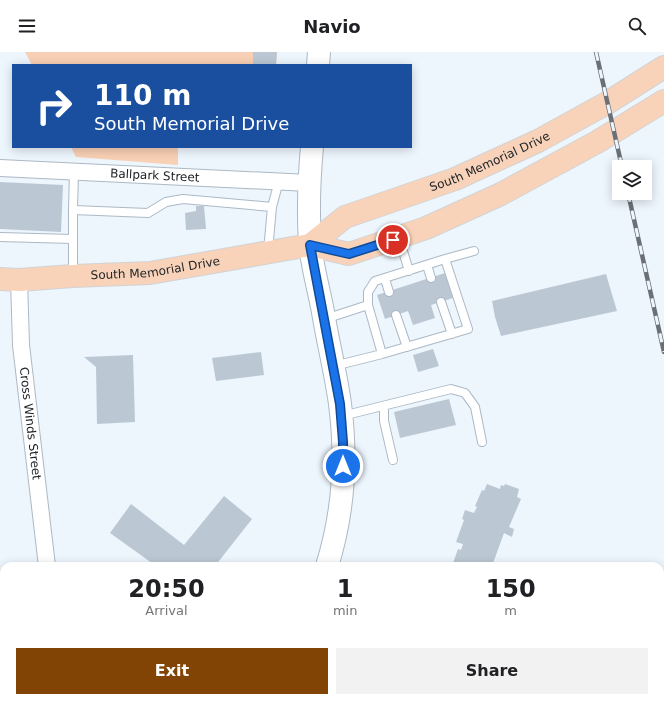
<!DOCTYPE html>
<html lang="en">
<head>
<meta charset="utf-8">
<style>
  body { margin:0; font-family:"DejaVu Sans",sans-serif; background:#f2f2f2; color:#202124; height:100vh; display:flex; flex-direction:column; font-size:15px; white-space:nowrap }
  * { box-sizing:border-box; margin:0 }
  p { font-size:13px; color:#757577 }
  .icon { flex:none; width:22px; height:22px; fill:none; stroke:currentColor; stroke-width:2; stroke-linecap:round; stroke-linejoin:round }
  .map { position:relative; flex:1; overflow:hidden }
  .side { position:absolute; left:0px; top:510px; width:664px; height:140px; display:flex; flex-direction:column; background:#fff; border-radius:12px 12px 0 0; box-shadow:0 2px 10px #0003 }
  .side>* { flex:none }
  .top-card { position:absolute; left:12px; top:12px; width:400px; height:84px; border-radius:0px; box-shadow:0 2px 10px #0003; background:#1a4fa0; color:#fff; overflow:hidden }
  .controls { position:absolute; left:612px; top:108px; display:grid; gap:8px }
  .controls a { display:grid; place-items:center; width:40px; height:40px; border-radius:0px; background:#fff; box-shadow:0 2px 10px #0003; font-size:20px }
  .pin { position:absolute; display:grid; place-items:center; width:34px; height:34px; color:#fff; margin:-17px; border:2px solid #fff; border-radius:50%; box-shadow:0 1px 4px #0007 }
  .me { position:absolute; width:44px; margin:-22px; rotate:0deg; stroke-linejoin:round; filter:drop-shadow(0 0 3px #0008) }
  .turn { display:flex; align-items:center; gap:14px; height:84px; padding:0 16px; font-size:18px }
  .turn .icon { width:52px; height:52px; stroke-width:2.5 }
  .turn b { display:block; font-size:28px; line-height:34px }
  .eta { display:flex; justify-content:space-evenly; align-items:center; height:68px; text-align:center }
  .eta b { font-size:24px; font-weight:800; line-height:28px }
  .cta { display:flex; gap:8px; margin-top:auto; padding:8px 16px }
  .cta a { flex:1; height:46px; border-radius:0px; background:#824404; color:#fff; font-size:16px; font-weight:800; line-height:46px; text-align:center }
  .cta a+a { background:#f2f2f2; color:#202124 }
  header { display:flex; justify-content:space-between; align-items:center; height:52px; padding:0 16px; background:#fff; font-size:18px; font-weight:800 }
  .map>svg:first-child { display:block }
  .green { fill:#f8d0b5 }
  .building { fill:#bbc8d4 }
  .lines { fill:none; stroke-linecap:round; stroke-linejoin:round }
  .lane-casing { stroke:#acb9c5; stroke-width:10 }
  .street-casing { stroke:#acb9c5; stroke-width:18 }
  .secondary-casing { stroke:#acb9c5; stroke-width:24 }
  .primary-casing { stroke:#d2d3d4; stroke-width:24 }
  .lane { stroke:#fff; stroke-width:8 }
  .street { stroke:#fff; stroke-width:16 }
  .secondary { stroke:#fff; stroke-width:22 }
  .primary { stroke:#f8d3b9; stroke-width:22 }
  .rail-casing { stroke:#6a7076; stroke-width:4.5 }
  .rail { stroke:#edf5fd; stroke-width:3; stroke-dasharray:9; stroke-linecap:butt }
  .route-casing { stroke:#114b97; stroke-width:10 }
  .route { stroke:#1a73e8; stroke-width:7 }
  .labels { text-anchor:middle; dominant-baseline:central; stroke-width:3; stroke-linejoin:round; paint-order:stroke }
  .street-label { font-size:12px; fill:#202429; stroke:#edf5fd }
</style>
</head>
<body>
<header><svg class="icon" aria-label="menu" viewBox="0 0 24 24"><path d="M4 6h16M4 12h16M4 18h16"/></svg>Navio<svg class="icon" aria-label="search" viewBox="0 0 24 24"><circle cx="10" cy="10" r="6"/><path d="M15 15l6 6"/></svg></header>
<div class="map">
<svg width="664" height="650" viewBox="0 0 664 650">
  <rect width="100%" height="100%" fill="#edf5fd"/>
  <path class="green" d="M25,0H277L276,13H32Z
    M71,95H178V113L76,105Z"/>
  <path class="building" d="M253,0H277L276,13H253Z
    M0,130L63,133L61,180L0,177Z
    M196,154H204L206,177L186,178L185,161L196,159Z
    M445,221L453,246L431,253L435,266L413,273L408,259L385,267L377,243Z
    M606,222L617,259L501,284L495,265L492,249Z
    M433,297L439,314L418,320L413,303Z
    M261,300L264,323L216,329L212,306Z
    M133,303L135,370L97,372L96,315L84,305Z
    M449,347L456,373L400,386L394,360Z
    M487,432L500,437L501,433L504,434L505,432L519,437L517,445L521,447L509,475L514,477L512,485L504,481L492,514H452L458,497L461,498L463,492L456,490L464,468L462,467L465,458L474,461L477,455L475,454L482,438L484,439Z
    M224,444L252,467L215,514H156L110,481L131,452L184,493Z"/>
  <g class="lines">
    <defs>
      <path id="lane" d="M272,155L279,129
        M73,158L74,119
        M0,185L73,187
        M399,186L409,219
        M427,213L431,226
        M73,223V158L148,161L166,150L183,147L272,155L268,199
        M385,227L389,240
        M441,250L452,282
        M368,253V240L375,229L445,207
        M396,263L407,295
        M325,267L368,253L382,302L334,314
        M382,302L468,277L445,207L474,199
        M384,354V369L393,408
        M342,364L451,337L465,341L475,355L482,390
        M0,584L4,583
        M0,622L4,621
        M36,646L38,650"/>
      <g id="street">
        <path id="s1" d="M0,116L309,131"/>
        <path id="s2" d="M19,228L21,293L47,514"/>
        <path d="M82,646L85,650"/>
      </g>
      <path id="secondary" d="M318,13L319,0
        M312,95C309,127 308,160 310,192C312,214 319,238 323,260C328,291 336,322 340,352C347,406 343,463 327,514
        M257,650L260,646"/>
      <g id="primary">
        <path id="s3" d="M310,193L345,165L455,127L538,89L607,51L664,15"/>
        <path id="s4" d="M0,227L19,228L73,224L150,221L310,193L349,202L426,176L501,142L597,90L664,49"/>
      </g>
    </defs>
    <use href="#lane" class="lane-casing"/>
    <use href="#street" class="street-casing"/>
    <use href="#secondary" class="secondary-casing"/>
    <use href="#primary" class="primary-casing"/>
    <use href="#lane" class="lane"/>
    <use href="#street" class="street"/>
    <use href="#secondary" class="secondary"/>
    <use href="#primary" class="primary"/>
    <defs>
      <path id="rail" d="M596,0L622,115
        M628,141L664,300"/>
    </defs>
    <use href="#rail" class="rail-casing"/>
    <use href="#rail" class="rail"/>
  </g>
  <g class="lines">
    <defs>
      <path id="route" d="M343,414V390L340,352L310,193L349,202L393,188"/>
    </defs>
    <use href="#route" class="route-casing"/>
    <use href="#route" class="route"/>
  </g>
  <g class="labels">
    <g class="street-label">
      <text stroke="none"><textPath href="#s3" startOffset="200">South Memorial Drive</textPath></text>
      <text stroke="none"><textPath href="#s1" startOffset="155">Ballpark Street</textPath></text>
      <text stroke="none"><textPath href="#s4" startOffset="156">South Memorial Drive</textPath></text>
      <text stroke="none"><textPath href="#s2" startOffset="144">Cross Winds Street</textPath></text>
    </g>
  </g>
</svg>
<div class="controls">
<a><svg class="icon" aria-label="layers" viewBox="0 0 24 24"><path d="M12 4l9 5-9 5-9-5zM3 14l9 5 9-5"/></svg></a>
</div>
<div class="pin" style="left:393px;top:188px;background:#d93025"><svg class="icon" aria-label="arrive" viewBox="0 0 24 24"><path d="M6 21V4h12l-3 4 3 4H6"/></svg></div>
<svg class="me" style="left:343px;top:414px" viewBox="-20 -20 40 40"><circle r="17" fill="#1a73e8" stroke="#fff" stroke-width="3"/><path d="M0-11L8 9 0 5-8 9z" fill="#fff"/></svg>
<div class="top-card">
<div class="turn"><svg class="icon" aria-label="right" viewBox="0 0 24 24"><path d="M7 20v-9h11M14 6l5 5-5 5"/></svg><div><b>110 m</b>South Memorial Drive</div></div>
</div>
<section class="side">
<div class="eta">
<div><b>20:50</b><p>Arrival</p></div>
<div><b>1</b><p>min</p></div>
<div><b>150</b><p>m</p></div>
</div>
<div class="cta"><a>Exit</a><a>Share</a></div>
</section>
</div>
</body>
</html>
